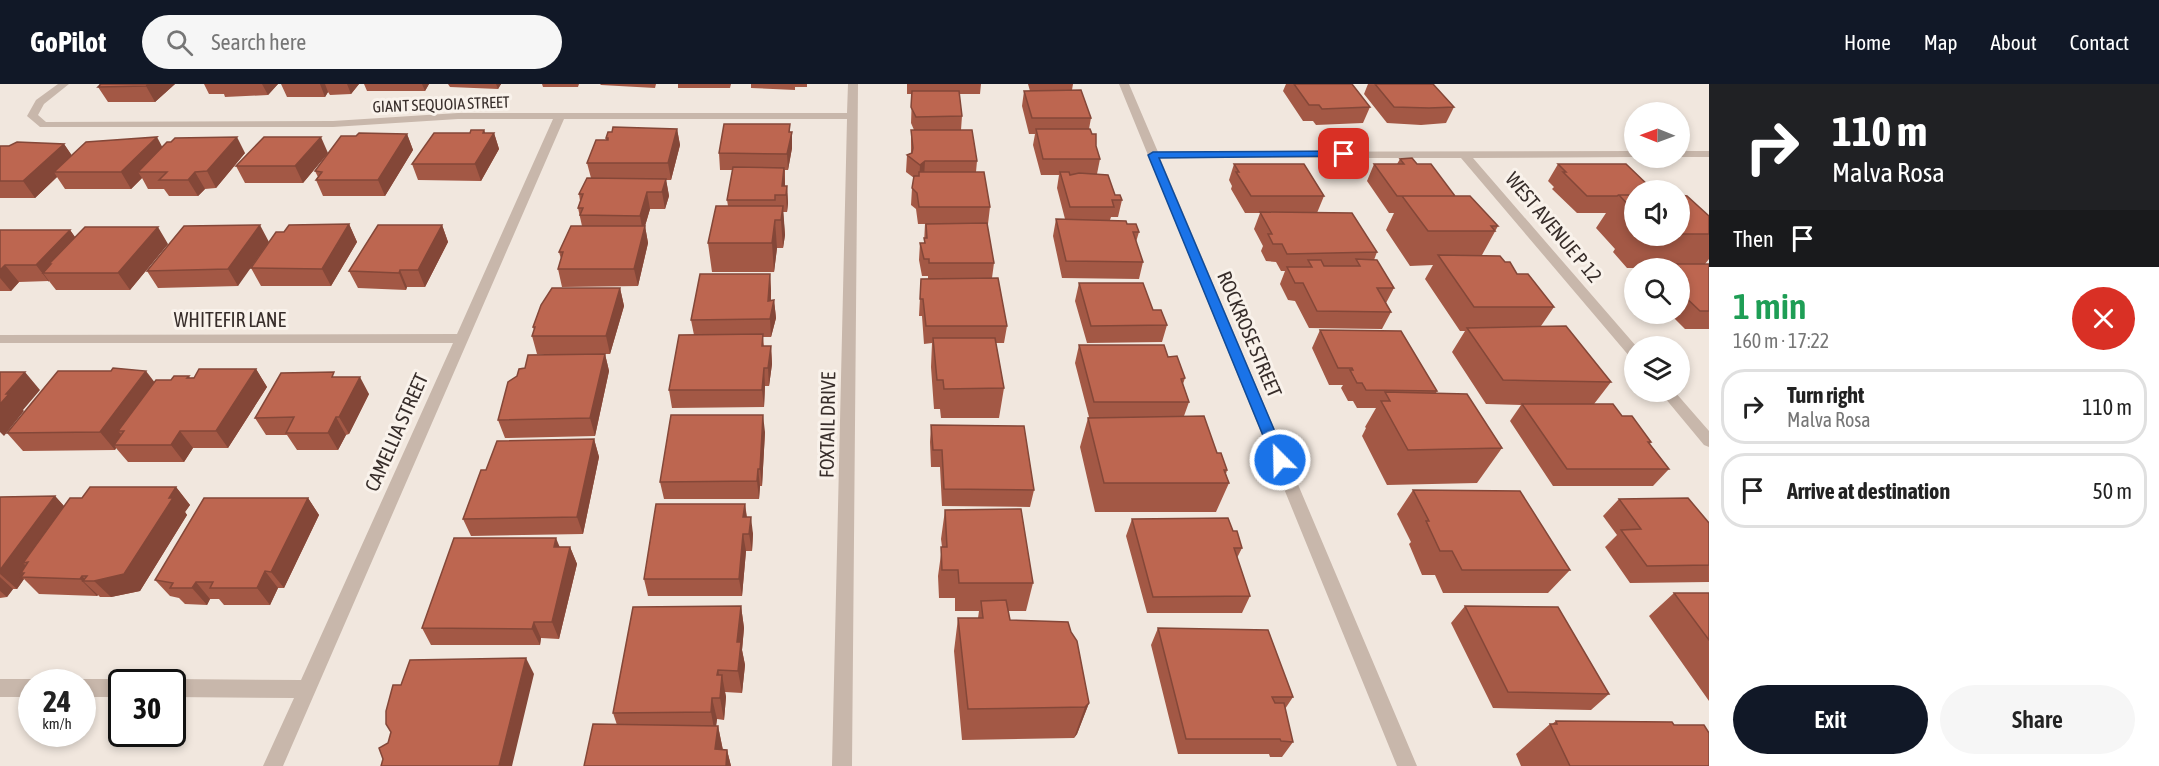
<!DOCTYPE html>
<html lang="en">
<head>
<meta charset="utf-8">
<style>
  body { margin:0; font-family:"Asap Condensed",sans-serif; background:#f6f6f6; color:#222; height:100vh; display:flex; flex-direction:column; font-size:22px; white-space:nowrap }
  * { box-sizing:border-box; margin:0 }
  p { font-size:20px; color:#767676 }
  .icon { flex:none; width:33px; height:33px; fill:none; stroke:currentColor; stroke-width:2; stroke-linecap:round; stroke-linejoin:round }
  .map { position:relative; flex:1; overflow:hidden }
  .sheet { display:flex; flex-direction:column; background:#fff; width:450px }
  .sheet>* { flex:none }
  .top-card { background:#202124; color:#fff; overflow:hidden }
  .needle { width:39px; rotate:271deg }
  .tools { position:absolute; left:1624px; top:18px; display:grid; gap:12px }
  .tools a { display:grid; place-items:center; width:66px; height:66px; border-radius:50%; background:#fff; box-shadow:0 3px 9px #0003; font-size:30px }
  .speed { position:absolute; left:18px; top:585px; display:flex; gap:12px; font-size:30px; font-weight:700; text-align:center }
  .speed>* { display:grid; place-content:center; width:78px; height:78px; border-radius:50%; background:#fff; box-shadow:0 3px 9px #0003; line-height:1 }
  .speed small { font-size:15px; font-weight:400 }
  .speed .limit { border:3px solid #111; border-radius:9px; background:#fff; color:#111 }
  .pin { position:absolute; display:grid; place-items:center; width:51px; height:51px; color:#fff; margin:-26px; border-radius:12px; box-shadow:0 3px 9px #0006 }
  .me { position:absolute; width:66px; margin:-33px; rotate:337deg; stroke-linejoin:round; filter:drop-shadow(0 0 4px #0008) }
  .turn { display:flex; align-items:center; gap:21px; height:126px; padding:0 24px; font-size:27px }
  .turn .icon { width:78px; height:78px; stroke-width:2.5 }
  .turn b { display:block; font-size:42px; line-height:51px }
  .then { display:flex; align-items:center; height:57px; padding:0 24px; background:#0003; gap:12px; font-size:22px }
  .round { display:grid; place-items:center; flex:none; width:63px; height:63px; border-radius:32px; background:#f6f6f6 }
  .headline { display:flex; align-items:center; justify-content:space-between; height:102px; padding:0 24px }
  h1 { font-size:36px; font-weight:600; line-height:45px; color:#1e9e55 }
  .button { display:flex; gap:12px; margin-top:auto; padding:12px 24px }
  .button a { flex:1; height:69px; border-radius:36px; background:#111827; color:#fff; font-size:24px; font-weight:600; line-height:69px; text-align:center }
  .button a+a { background:#f6f6f6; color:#222 }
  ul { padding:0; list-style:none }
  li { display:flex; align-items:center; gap:18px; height:75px; margin:0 12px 9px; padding:0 12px; border:3px solid #e0e0e0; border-radius:24px }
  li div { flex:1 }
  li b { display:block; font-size:22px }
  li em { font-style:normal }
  header { display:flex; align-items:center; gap:36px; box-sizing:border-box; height:84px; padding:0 30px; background:#111827; color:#fff }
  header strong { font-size:28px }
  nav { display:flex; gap:33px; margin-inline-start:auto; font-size:21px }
  .search { width:420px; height:54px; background:#f6f6f6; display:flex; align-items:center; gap:15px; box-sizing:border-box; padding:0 21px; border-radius:33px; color:#767676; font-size:22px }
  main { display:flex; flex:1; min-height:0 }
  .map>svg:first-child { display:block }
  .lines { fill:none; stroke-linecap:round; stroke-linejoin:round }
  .minor { fill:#c8b7ab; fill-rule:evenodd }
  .wall { fill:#a35845 }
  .shaded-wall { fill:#844738 }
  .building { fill:#bd6650; stroke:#844738; stroke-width:1.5 }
  .route { fill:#1a73e8; stroke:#114b97; stroke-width:1.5 }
  .labels { text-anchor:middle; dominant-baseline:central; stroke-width:6; stroke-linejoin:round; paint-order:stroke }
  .far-street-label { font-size:16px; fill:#372d2a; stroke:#f9f2eb }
  .street-label { font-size:20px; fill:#372d2a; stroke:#f9f2eb }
</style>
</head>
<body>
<header>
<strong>GoPilot</strong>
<div class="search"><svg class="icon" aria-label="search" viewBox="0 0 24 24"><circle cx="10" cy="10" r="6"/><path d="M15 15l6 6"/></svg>Search here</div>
<nav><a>Home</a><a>Map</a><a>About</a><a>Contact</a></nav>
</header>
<main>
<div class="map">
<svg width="1709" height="682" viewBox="0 0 1709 682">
  <rect width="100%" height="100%" fill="#f1e7de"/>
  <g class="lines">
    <path class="minor" d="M58,0H69L44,20L38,31L46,38L333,37L458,29H847L848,0H858L852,682H832L847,35H564L283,682H263L294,614L172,613V598H165L172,595L301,596L453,259H0V251L457,250L553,35H458L333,43H40L27,32L36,16Z
      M1119,0H1129L1158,68L1635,67V73L1473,74L1636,262L1635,275L1630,273L1461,74H1160L1417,682H1397Z
      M1680,67H1709V73H1680Z
      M1660,308H1675L1709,347V363L1704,361Z
      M0,595H32L39,598H32V613H0Z
      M82,595H122L129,598H122V613H82V598H75Z"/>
  </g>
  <path class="wall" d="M99,0H175L155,18H108L98,3L100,1Z
    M204,0H278L268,11L225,13L224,10H209Z
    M281,0H359L351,10L330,11L328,8L325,13H287Z
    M364,0H429L425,7H367Z
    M448,0H501L498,5L450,3Z
    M527,0H579L578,3H543L542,0Z
    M600,0H656L655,4L601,1Z
    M678,0H731L730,4H678Z
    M751,0H807V3H795V6L751,4Z
    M907,0H981L980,10H959L962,32L961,46L977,77L976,88L990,123L988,140H987L994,179L992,194L1007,242L1004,259H996L1004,304L999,334H941L940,325H934L931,283L932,259L924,260L922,232H919L921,195H928V192H922L919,176L920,159H924L925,140H918L916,125L911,121L912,104L914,94L906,88L907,71L911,69V46H914L911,39L912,10H907Z
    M1028,0H1073L1072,6L1091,34L1089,45L1100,75L1097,90L1115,111L1122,116L1118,133H1111L1110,136L1127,140L1139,148L1136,158L1143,178L1139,195L1062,194L1053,152L1056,135H1065L1057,104L1059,91H1041L1033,61L1035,50H1029L1022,22L1024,7H1030Z
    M1286,0H1352L1370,23L1363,39L1316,41L1313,37H1303L1283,7Z
    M1368,0H1433L1454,23L1446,39L1421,41L1387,39L1364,10Z
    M677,45L680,61L671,96H666L669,112L665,125H650L645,142L648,159L638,202L562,203L558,185L561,175L559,168L582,142L578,124L580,117L579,110L591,94L587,79L606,56V54Z
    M484,46L485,49H494L499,65L481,97L418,96L412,80L470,49Z
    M790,48L792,64L788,86H785V102H787L788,119L787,128H783L785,151L783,164H777L774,188H712L708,159L728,122L727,116L733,86H720L719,69Z
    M407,50L413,66L385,112H323L316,96L318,93L315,87Z
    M64,60L72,72L162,63L245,69L216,104L205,105L198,112H169L164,105H148L142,94L131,105H65L57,93L35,114H0V62Z
    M328,69L303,99H245L236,82Z
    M1400,75L1417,80L1455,112L1498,142L1482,171L1505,178L1517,190L1554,223L1541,242L1611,298L1594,320L1622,332L1651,358L1650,360L1669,385L1653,402H1553L1510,337L1521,321L1486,320L1452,268L1465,247H1460L1425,195L1433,181L1410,182L1386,146L1394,129H1389L1367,97L1374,80H1397Z
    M1234,80L1324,112L1317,129L1377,168L1374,176L1394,204L1386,219L1391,228L1382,245L1309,244L1295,217L1288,216L1280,200L1285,187H1281L1276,178L1266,177L1261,167L1263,162L1254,145L1260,129H1245L1231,105L1232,102L1229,96Z
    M1558,80L1635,106V152H1680V111L1709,132V175L1705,180H1709V245H1685L1670,230H1680V184H1627L1613,168L1615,165L1596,144L1606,129H1577L1552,105L1554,103L1548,97Z
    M349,140L357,158L331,202H261L251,184L284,148Z
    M260,141L238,202L158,204L147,187Z
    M442,141L448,158L425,203H407L406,206L358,204L349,187Z
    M0,146H70L75,153L168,160L130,206H56L49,197L19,198L11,207H0Z
    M770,190L771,207V216H774L776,234L771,253H763L764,262H771L772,280L769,302H765L764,323L672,324L669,306L694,251L691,236Z
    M1079,199L1167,241L1162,258L1087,259L1075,217Z
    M620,204L624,222L610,270H605L609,287L595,352L505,354L498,336L517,292L525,284L596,270H537L532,252L534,246L533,243Z
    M1320,246L1437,307L1436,309L1502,364L1477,399L1387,401L1362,352L1366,344L1365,343L1376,324H1357L1353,317H1348L1341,304L1343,301H1329L1312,264Z
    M1079,261L1185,294L1183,300L1189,318L1184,332L1217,369L1227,386L1226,390L1229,399L1216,428H1095L1080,363L1088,334L1089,333L1075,279Z
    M256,285L267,303L228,364H193L184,378H128L116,364L115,366L23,367L7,349L154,298L171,296L189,292L190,294Z
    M337,293L369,310L349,350L346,351L338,366H297L287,351H266L255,334Z
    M931,341L1034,406L1030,423L942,422L940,383H931L930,358Z
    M765,348L762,402H760L759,415H664L660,398Z
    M594,355L599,373L583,450L471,452L463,435L486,386Z
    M176,403L190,421L185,428L187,431L140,507L111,513H100L98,511L97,512L39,510L24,495L17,505H13L7,513L0,514V413L55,412L64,422L82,414Z
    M1413,406L1570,486L1548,509H1443L1435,491H1422L1409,460L1411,458L1397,430Z
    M308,414L319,431L284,504H278L270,521H224L219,515H210L207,521L185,520L179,514L170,512L155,496Z
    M1619,415L1709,439V498L1630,499L1605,463L1617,451L1603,432Z
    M745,420L747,433L753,450L752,467H746L742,512H648L644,495Z
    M945,426L1033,499L1026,527H1008L1010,536L1089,619L1077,650L1074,654L962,656L954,567L958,534H978L979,527H955V514H939L938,492L942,463L941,455Z
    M1132,435L1233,447L1242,464L1237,474L1250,512L1242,529H1147L1126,452Z
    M560,463H570L577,480L559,555L541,554L540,561H431L422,544Z
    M1674,509H1709V617L1649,532Z
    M741,522L744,544L742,566L745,581L742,609L725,608L726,613L724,636L717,635L716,642H718L723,666H727L731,682H584L617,641L613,629Z
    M1465,522L1609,610L1591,626L1493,624L1451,539Z
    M1158,544L1293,613L1285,625L1293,658L1282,673H1270L1269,670H1178L1151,561Z
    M1556,637L1674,641L1709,682H1521L1516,670L1550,640H1552Z"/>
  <path class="shaded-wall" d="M149,0H175L155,18L146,2Z
    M262,0H278L268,11Z
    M320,0H325L328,8L325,13Z
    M347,0H359L351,10Z
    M422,0H429L425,7Z
    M496,0H501L498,5Z
    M790,40V54L792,48V64L788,86L787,70Z
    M677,45L680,61L671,96L668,79Z
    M484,46L488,59L494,49L499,65L481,97L475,80L483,49Z
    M407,50L413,66L385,112L378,96Z
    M157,53L166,70L138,88L142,94L131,105L121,88Z
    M237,53L245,69L216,104L207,87Z
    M321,53L328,69L303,99L295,82Z
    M64,60L75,76L54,88L57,93L35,114L23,97Z
    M925,77L924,94L919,98L920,81Z
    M784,84L785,100L784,111L782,102Z
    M195,88L205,105L198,112L188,96Z
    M666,95L669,112L665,125L662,108Z
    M787,102L788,119L787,128L786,111Z
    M647,108L650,125L645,142L648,159L638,202L634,185L643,149L640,132Z
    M783,122L785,151L783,164L781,136Z
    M775,136L777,164L774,188L772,159Z
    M349,140L357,158L331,202L322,185Z
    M260,141L269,158L238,202L228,185Z
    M442,141L448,158L425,203L418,186Z
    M158,143L168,160L130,206L118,189Z
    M70,146L82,163L51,180H49L55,189H43L49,197V198L36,181Z
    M5,181L19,198L11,207L0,194V186Z
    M400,186L407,203L406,206L399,189Z
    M770,190L771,207L770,234L768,217Z
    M620,204L624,222L610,270L606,252Z
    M774,216L776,234L771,253L770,235Z
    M771,262L772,280L769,302L768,284Z
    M605,270L609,287L595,352L590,334Z
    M764,284L765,302L764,323L762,306Z
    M256,285L267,303L228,364L216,347Z
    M146,287L159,304L124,347H118L124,353L114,361L116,364L115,366L100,348Z
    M25,288L40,306L23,326L24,327L4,352L0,348V320L6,310Z
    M360,293L369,310L349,350L339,333Z
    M763,331L765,348L762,402L760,385Z
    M336,333L346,351L338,366L328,349Z
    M180,347L193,364L184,378L171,361Z
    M594,355L599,373L583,450L577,433Z
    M758,385L760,402L759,415L757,397Z
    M176,403L190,421L185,428L187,431L140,507L111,513L94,497L169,414Z
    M55,412L71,430L28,478L23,479L31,486L24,489H21L25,493H21L24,495L17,505L0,490V486Z
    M308,414L319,431L284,504L271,488Z
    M745,420L747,437L743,433Z
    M751,433L753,450L752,467L749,450Z
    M743,450L746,467L742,512L739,495Z
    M556,454L563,471L554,463Z
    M570,463L577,480L559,555L552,538Z
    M265,487L278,504L270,521L257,504Z
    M82,492L87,497H83L98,511L97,512L80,495Z
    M0,493L13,505L7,513L0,507Z
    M196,498L210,515L207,521L192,504Z
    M741,522L744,544L742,566L745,581L742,609L738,587L737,558Z
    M534,538L541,554L540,561L532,545Z
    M526,574L534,590L512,682H499Z
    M718,586L721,601L722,591L726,613L724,636L720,614L717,591Z
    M712,614L717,635L715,650L711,628Z
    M1089,619L1077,650L1074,654L1085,623Z
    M718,642L724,672L715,665Z
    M727,666L731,682H726Z"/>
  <path class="building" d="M101,0H149L146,2L98,3Z
    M1294,0H1352L1370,23L1322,25L1319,21H1309Z
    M1375,0H1433L1454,23L1429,24L1394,23Z
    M1081,6L1091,34H1032L1024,7Z
    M912,7H959L962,32L916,33L911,23Z
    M724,40H790L789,48H792L787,70L719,69Z
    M613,43L677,45L668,79H587L596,56H608V54H606L608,48H612Z
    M1036,45H1090L1092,50H1096V62L1100,75H1043Z
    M471,46H484L483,49H494L475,80H412L434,49H470Z
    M911,46H972L977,77H925L920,81L907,71L912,69L913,64Z
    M359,49L407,50L378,96H316L322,88L315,87L341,52H356Z
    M157,53L121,88H54L86,58Z
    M237,53L207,87L195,88L188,96H159L167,88H138L167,58H171L175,54Z
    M264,53H321L295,82H236Z
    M17,58L64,60L23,97H0V62H9Z
    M1412,74L1417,80H1431L1455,112H1397L1374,80H1404L1400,75Z
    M1234,80H1304L1324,112H1251L1236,88H1239Z
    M1558,80H1626L1653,106H1635V111H1619L1617,112H1587L1563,88H1566Z
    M733,83L784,84L782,102H787L786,111H775V116H727Z
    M919,88H984L990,123H919L917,109L912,104L914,92H919Z
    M1060,88H1069L1070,91L1079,89L1108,91L1115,111H1120L1122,116H1112L1114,123H1070Z
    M587,94L666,95L662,108H647L640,132L580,131L583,124H578L583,110H579Z
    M1619,111H1635V128Z
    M1680,111L1687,112L1709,132V150H1680Z
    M1402,112H1470L1498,142H1491L1495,147H1428Z
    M716,122H783L781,136H775L772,159H708Z
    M1260,128L1352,129L1377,168L1287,170L1282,160H1273L1268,150H1272Z
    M1056,135L1126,137L1127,140H1136L1139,148H1133L1143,178L1066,177Z
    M987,139L994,179H929V175H924L920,159H925L924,154H927L926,140Z
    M349,140L322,185L251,184L276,148H284L289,141Z
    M260,141L228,185L147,187L184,142Z
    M378,141H442L418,186H400L399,189L349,187Z
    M571,142H645L634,185H558L563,168H559Z
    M85,143H158L118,189H43L51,180H49Z
    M0,146H70L36,181H5L0,186Z
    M1438,171L1500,172L1505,178H1510L1517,190H1528L1554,223H1474Z
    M1356,175L1377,176L1394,204H1377L1391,228L1317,227L1303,199H1295L1287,183H1312L1308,176H1321L1324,182H1360Z
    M1659,180H1709V227H1700L1680,208V184H1663Z
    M700,190H770L768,217L774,216L770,235L691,236Z
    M998,194L1007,242H926L923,215H920L921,195Z
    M1079,199H1143L1153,226H1161L1167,241L1091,242Z
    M552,204H620L606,252H532L535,243H533L541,221Z
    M1566,242L1611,298L1503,296L1467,244Z
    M1320,246L1401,247L1437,307L1366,306L1362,299H1357L1350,286H1353L1352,284H1338Z
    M763,250L762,262H771L768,284H764L762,306H669L679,251Z
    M933,254H995L1004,304L944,305L943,296H937Z
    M1079,261H1164L1168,273L1177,272L1185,294L1181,295L1189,318H1094Z
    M605,270L590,334L498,336L508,298L517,292L519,285L525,284L528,271Z
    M113,284L146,287L100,348L7,349L58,287H111Z
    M199,285H256L216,347H180L171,361H114L124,347H118L156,296H171L174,292H189L187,294H194Z
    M0,288H25L6,310H9L0,320Z
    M334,288L332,293H360L339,333H336L328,349H286L294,333L255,334L281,289Z
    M1385,308L1467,310L1502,364L1408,366L1381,317H1390Z
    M1522,320H1613L1622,332H1632L1651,358H1648L1669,385H1567Z
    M671,331H763L760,385H758L757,397L660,398Z
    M1204,332L1217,369H1221L1227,386H1224L1229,399H1104L1088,334Z
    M931,341L1024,342L1034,406L944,405L942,366H933Z
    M594,355L577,433L463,435L481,386H486L497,357Z
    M90,403H176L169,414H173L124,490L94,497H83L87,492H82L80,495L21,493L24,489H21L28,478L23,479L70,414H82Z
    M1413,406L1520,407L1570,486H1462L1452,467H1440L1426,437H1429Z
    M55,412L0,486V413Z
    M204,414H308L271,488L265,487L257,504H210L213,498H196L192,504H170L173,499L155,496Z
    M1688,414L1709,439V481L1647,482L1621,446L1641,445L1619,415Z
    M656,420H745L743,433H751L749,450H743L739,495H644Z
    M1021,425L1033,499H959L958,486H942L941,463H947L945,426Z
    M1228,434L1233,447H1237L1242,464H1234L1250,512L1153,513L1132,435Z
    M454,454H556L554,463H570L552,538H534L532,545L422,544Z
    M1674,509H1709V556Z
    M1006,516L1010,536L1068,538L1071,548L1077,557L1089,619L1085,623L968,625L958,534H983L981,517Z
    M741,522L737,558H741L738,587L718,586L717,591H722L720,614H712L711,628L613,629L633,523Z
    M1465,522L1558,523L1609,610L1508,608Z
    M1158,544L1268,546L1293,613H1272L1275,619H1284L1293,658L1281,657L1280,655H1186Z
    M526,574L499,682H381L383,675L379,664L388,659L391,648L386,640V627L393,601H401L410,576Z
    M1556,637L1672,638L1674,641H1704L1709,649V682H1570L1550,640H1557Z
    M593,640L718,642L715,665L727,666L726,682H584Z"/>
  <path class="route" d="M1344,67L1348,68V72L1159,74L1287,376L1280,382L1273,376L1148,71L1153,68Z"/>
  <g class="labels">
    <g class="far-street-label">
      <text transform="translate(441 20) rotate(-2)">GIANT SEQUOIA STREET</text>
    </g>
    <g class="street-label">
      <text transform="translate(1554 143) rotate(50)">WEST AVENUE P 12</text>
      <text x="230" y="235">WHITEFIR LANE</text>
      <text transform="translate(1250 250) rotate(67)">ROCKROSE STREET</text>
      <text transform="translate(827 341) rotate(-89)">FOXTAIL DRIVE</text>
      <text transform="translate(396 348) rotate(-66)">CAMELLIA STREET</text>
    </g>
  </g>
</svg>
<div class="tools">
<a><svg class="needle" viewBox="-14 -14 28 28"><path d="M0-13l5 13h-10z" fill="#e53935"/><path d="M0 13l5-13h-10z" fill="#767676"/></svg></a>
<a><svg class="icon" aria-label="sound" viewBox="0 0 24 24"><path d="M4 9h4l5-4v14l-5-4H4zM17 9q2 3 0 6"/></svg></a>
<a><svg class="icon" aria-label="search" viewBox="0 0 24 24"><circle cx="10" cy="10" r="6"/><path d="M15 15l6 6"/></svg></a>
<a><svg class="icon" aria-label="layers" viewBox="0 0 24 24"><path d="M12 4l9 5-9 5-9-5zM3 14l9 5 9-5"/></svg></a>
</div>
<div class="speed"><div>24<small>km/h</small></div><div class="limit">30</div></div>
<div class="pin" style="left:1344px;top:70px;background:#d93025"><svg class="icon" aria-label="arrive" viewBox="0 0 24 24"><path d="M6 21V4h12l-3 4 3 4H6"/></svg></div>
<svg class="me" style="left:1280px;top:376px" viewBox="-20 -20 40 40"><circle r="17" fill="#1a73e8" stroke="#fff" stroke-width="3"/><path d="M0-11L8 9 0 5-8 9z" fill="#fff"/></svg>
</div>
<section class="sheet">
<div class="top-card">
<div class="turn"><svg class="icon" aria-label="right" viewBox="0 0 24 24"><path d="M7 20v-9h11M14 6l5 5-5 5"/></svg><div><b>110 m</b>Malva Rosa</div></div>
<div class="then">Then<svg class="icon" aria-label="arrive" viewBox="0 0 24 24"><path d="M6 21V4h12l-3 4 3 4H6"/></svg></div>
</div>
<div class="headline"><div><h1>1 min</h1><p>160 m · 17:22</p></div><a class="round" style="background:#d93025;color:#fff"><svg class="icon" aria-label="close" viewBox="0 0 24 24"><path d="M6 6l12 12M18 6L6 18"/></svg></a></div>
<ul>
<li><svg class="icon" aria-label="right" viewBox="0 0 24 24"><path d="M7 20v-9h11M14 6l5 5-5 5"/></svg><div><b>Turn right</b><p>Malva Rosa</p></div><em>110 m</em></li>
<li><svg class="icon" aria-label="arrive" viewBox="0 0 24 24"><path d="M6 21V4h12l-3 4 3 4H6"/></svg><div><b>Arrive at destination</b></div><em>50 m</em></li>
</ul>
<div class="button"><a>Exit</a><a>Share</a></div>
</section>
</main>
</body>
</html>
